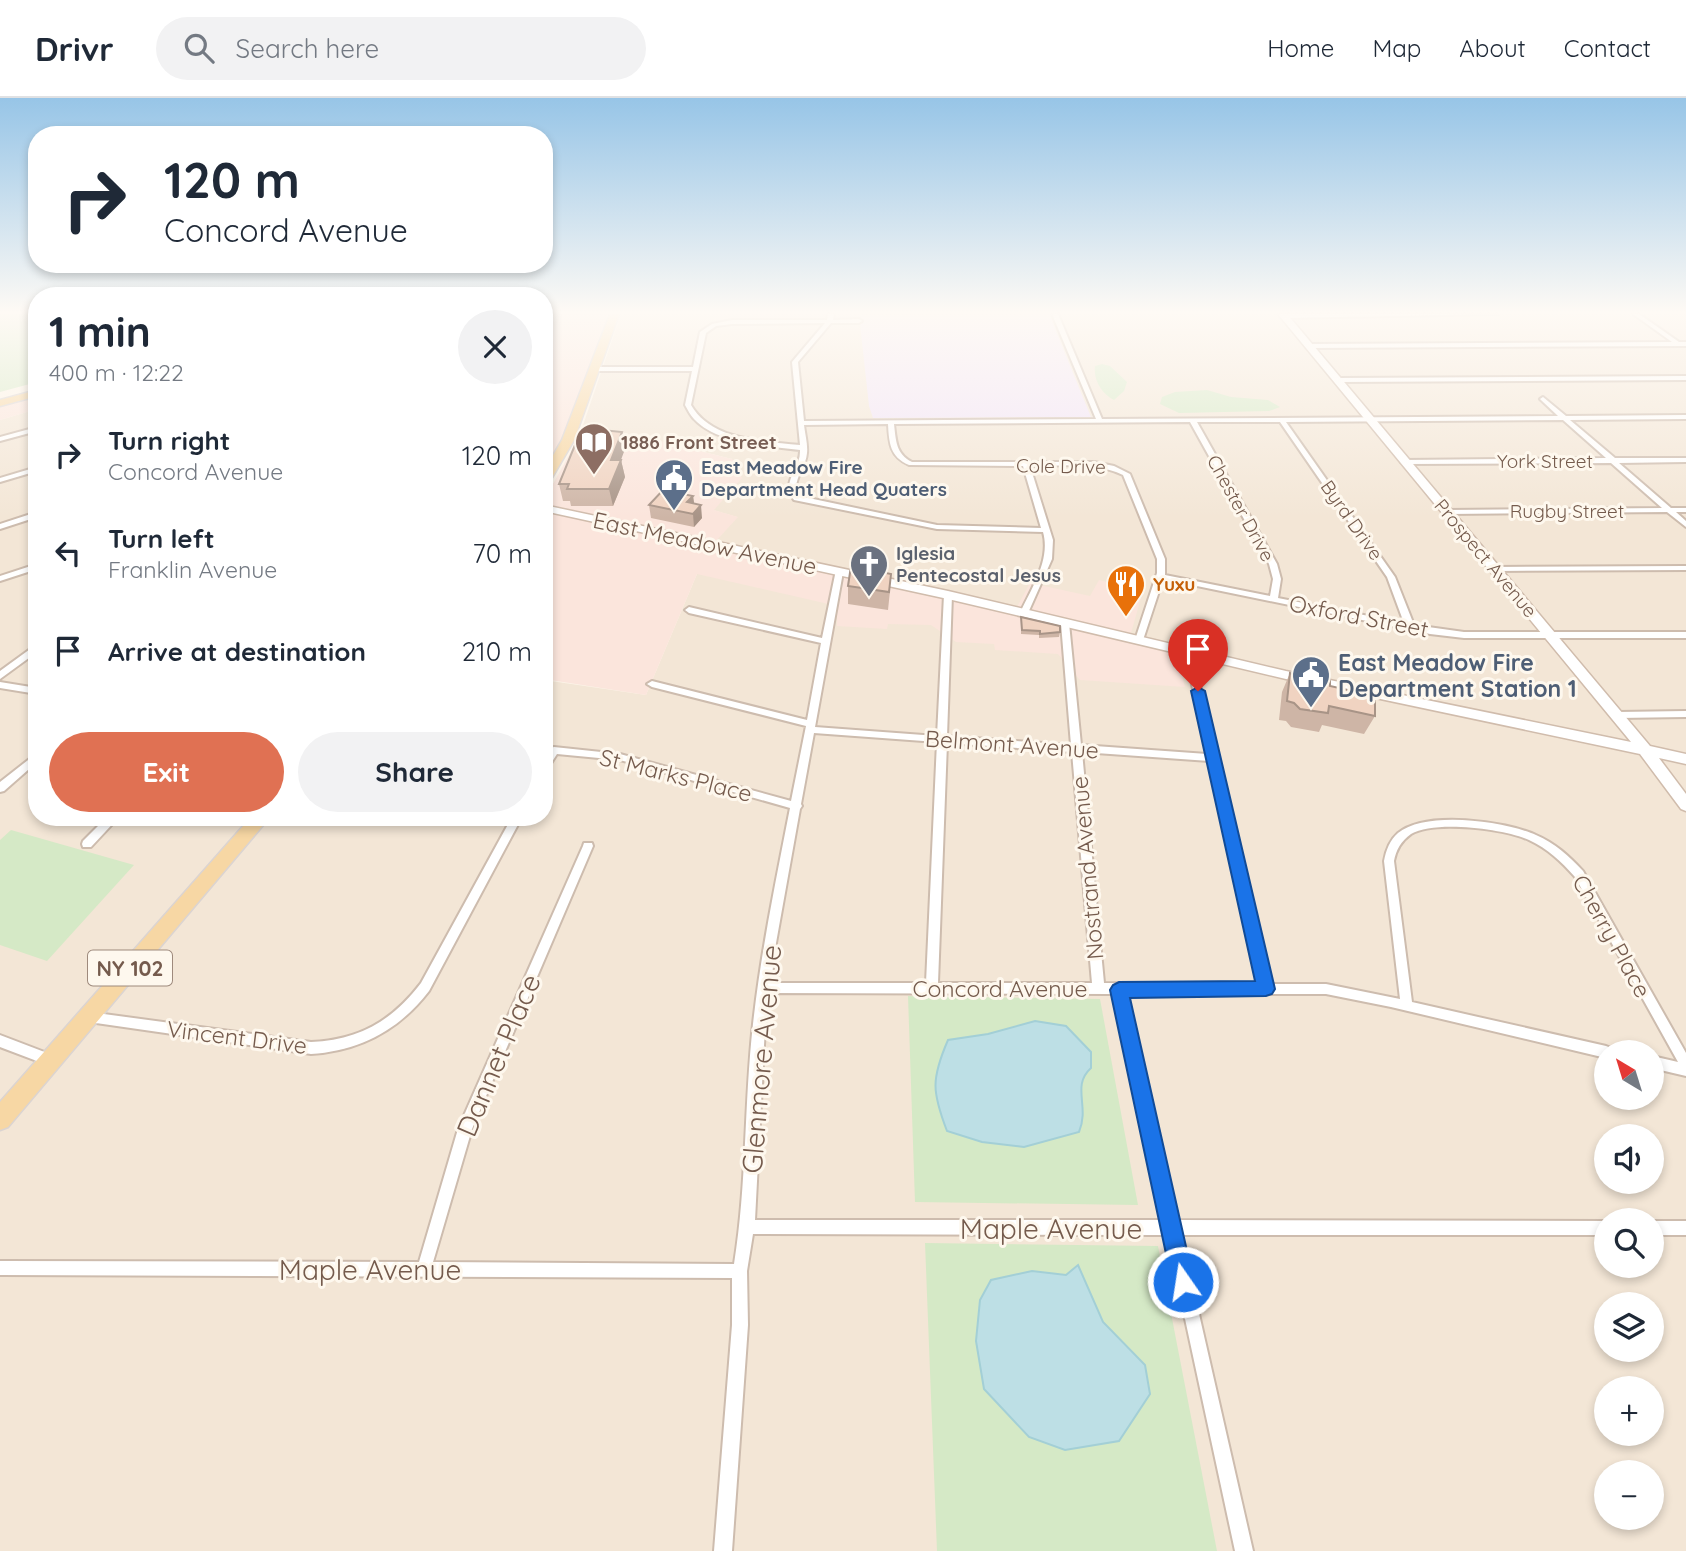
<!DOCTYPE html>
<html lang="en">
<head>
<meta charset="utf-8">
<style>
  body { margin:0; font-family:Quicksand,sans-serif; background:#f2f2f3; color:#1f2937; height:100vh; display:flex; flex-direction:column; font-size:26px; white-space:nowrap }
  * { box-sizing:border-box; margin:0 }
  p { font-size:23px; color:#747a83 }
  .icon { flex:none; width:38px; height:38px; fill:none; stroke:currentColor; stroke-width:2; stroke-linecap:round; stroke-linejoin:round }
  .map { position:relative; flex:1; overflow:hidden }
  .sheet { position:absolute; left:28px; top:189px; width:525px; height:539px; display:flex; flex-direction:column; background:#fff; border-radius:28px; box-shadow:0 4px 10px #0003 }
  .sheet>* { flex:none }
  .banner { position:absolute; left:28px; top:28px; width:525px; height:147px; border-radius:28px; box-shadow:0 4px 10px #0003; background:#fff; color:#1f2937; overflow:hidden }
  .needle { width:46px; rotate:322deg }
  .controls { position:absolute; left:1594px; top:942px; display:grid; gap:14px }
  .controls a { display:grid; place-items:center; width:70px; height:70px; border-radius:50%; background:#fff; box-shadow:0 4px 10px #0003; font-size:35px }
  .pin { position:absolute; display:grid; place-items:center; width:60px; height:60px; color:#fff; margin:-72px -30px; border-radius:50% 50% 50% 0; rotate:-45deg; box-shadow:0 0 7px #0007 }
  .pin .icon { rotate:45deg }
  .me { position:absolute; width:77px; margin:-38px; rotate:347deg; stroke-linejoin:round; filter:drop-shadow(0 0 5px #0008) }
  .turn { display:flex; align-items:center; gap:24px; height:147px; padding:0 21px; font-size:32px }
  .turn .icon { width:91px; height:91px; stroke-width:2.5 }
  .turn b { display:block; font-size:49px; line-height:60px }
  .round { display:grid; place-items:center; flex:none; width:74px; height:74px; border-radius:37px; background:#f2f2f3 }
  .summary { display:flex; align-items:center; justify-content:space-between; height:119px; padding:0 21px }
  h1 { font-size:42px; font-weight:700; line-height:52px }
  .primary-button { display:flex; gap:14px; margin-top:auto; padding:14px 21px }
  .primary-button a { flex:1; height:80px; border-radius:42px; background:#e07153; color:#fff; font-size:28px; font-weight:700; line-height:80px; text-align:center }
  .primary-button a+a { background:#f2f2f3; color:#1f2937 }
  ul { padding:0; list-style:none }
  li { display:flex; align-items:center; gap:21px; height:98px; padding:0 21px }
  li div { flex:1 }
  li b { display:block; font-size:26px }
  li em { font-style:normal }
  header { display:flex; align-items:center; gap:42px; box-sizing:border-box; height:98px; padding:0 35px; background:#fff; border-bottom:2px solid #e0e1e3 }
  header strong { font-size:33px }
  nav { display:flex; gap:38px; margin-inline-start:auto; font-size:24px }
  .search { width:490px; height:63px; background:#f2f2f3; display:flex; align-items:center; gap:18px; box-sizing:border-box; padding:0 24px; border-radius:38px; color:#747a83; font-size:26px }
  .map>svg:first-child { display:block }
  .residential { fill:#f3e6d6; fill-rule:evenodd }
  .commercial { fill:#fbe5dc }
  .education { fill:#f1e4f8 }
  .green { fill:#d5e9c6 }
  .water { fill:#bddfe5; stroke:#a3cfd6; stroke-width:2 }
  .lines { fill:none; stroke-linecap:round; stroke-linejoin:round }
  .street-casing { stroke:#cdbcae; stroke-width:4 }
  .secondary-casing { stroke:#d0bcac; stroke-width:3 }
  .primary-casing { stroke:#dbd4d1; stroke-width:3 }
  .street { fill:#fff; fill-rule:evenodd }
  .secondary { fill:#fff; fill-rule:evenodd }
  .primary { fill:#f7d7a4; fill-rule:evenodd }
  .wall { fill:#ceb5a6 }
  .shaded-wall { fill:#a89487 }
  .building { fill:#f0d3c1; stroke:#a89487; stroke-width:2 }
  .route { fill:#1a73e8; stroke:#114b97; stroke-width:2 }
  .labels { text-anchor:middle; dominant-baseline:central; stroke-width:6; stroke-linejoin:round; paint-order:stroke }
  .far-education-label { font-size:19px; font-weight:bold; fill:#785e54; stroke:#fef8ee; text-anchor:start }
  .far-street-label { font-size:19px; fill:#755b4d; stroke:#fef8ee }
  .far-service-label { font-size:19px; font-weight:bold; fill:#4e5e75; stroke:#fef8ee; text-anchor:start }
  .far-worship-label { font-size:19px; font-weight:bold; fill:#5b616d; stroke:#fef8ee; text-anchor:start }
  .far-food-label { font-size:19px; font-weight:bold; fill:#c56008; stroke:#fef8ee; text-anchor:start }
  .shield { fill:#fef8ee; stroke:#9e8a7d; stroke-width:2 }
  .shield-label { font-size:21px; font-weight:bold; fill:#755b4d }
  .street-label { font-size:23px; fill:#755b4d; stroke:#fef8ee }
  .service-label { font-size:23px; font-weight:bold; fill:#4e5e75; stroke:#fef8ee; text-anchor:start }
  .near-street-label { font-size:28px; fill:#755b4d; stroke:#fef8ee }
</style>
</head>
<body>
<header>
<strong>Drivr</strong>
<div class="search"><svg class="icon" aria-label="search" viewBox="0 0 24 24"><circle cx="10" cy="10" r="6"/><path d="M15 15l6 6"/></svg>Search here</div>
<nav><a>Home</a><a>Map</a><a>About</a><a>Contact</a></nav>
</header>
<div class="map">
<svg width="1686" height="1453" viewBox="0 0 1686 1453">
  <rect width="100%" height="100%" fill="#fcf4e8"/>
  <path class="residential" d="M621,216H1686V1453H0V322L37,311V719H544V582L646,597L697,476L715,443L737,419L713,412L732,361L659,343L579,339ZM1606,954H1652V999H1606ZM1606,1038H1652V1083H1606ZM1606,1122H1652V1167H1606ZM1606,1206H1652V1251H1606ZM1606,1290H1652V1335H1606ZM1606,1374H1652V1419H1606Z"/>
  <path class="commercial" d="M544,216H615L568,342L544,383Z
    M37,296V311L0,322V306Z
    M579,339L659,343L732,361L742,380L714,412L738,419L716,443L1017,509L1030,485L1090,498L1099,482L1143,493L1131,535L1174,547L1185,589L1080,582L1058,556L995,552L994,546L956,544L931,527L888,526L887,531L837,528V508L697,476L646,597L544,581V402Z"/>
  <path class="education" d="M1049,216L1091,319L873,320L869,308L859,217Z"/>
  <path class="green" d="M0,216H37V284L0,294Z
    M1102,266L1110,268L1127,284L1124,293L1114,302C1102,296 1093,282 1095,268Z
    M1207,292L1231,299L1268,302L1280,309L1269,313L1179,315L1160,306L1162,299L1175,294Z
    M11,732L134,767L47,863L0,847V742Z
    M908,898L1100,901L1138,1107L915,1104Z
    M925,1145L1158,1148L1217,1453H937Z"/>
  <path class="water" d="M1035,923L1066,928L1091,954V970C1071,988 1090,1008 1079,1034L1024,1049L982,1044L947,1033C932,994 931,981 948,942L988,936Z
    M1078,1167L1103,1224L1145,1267L1150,1296L1119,1343L1065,1352L1029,1339L984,1291L976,1243L980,1202L991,1182L1032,1173L1066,1177Z"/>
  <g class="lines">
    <defs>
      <path id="street" d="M828,216H834L833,222L859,221L862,223L859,225H831L798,264L804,323L1096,321L1052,216H1058L1102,321L1558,318L1541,302L1540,301L1543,299L1566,318L1686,317V321L1570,322L1615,360H1686V364L1619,365L1671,410H1686V414H1676L1686,423V429L1667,414L1447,416L1443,414L1447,412L1662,410L1611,365L1404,366L1401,364L1404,362L1606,360L1563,322L1286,324L1395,479L1414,527L1464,534H1686V540H1464L1430,536L1163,481L1143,542L1139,545L1136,544L1135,542L1157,475V461L1123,377C1095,363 1061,368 1030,368L1053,442L1052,461L1028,515L1024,518L1020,515C1031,491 1051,462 1043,434L937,431L794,402C780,382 801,372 800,352C768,348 717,346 694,321C690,317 688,312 685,307L692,273H595L592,271L595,269H693L700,234L712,226L732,222H827ZM825,225L792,264L800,347C763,343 712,343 691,307L706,235L716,228L732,226ZM1190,324L1269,466L1273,481L1270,498L1165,477V461L1130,376L1114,368L1094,364H912C896,356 896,343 894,326ZM1197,324H1280L1387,479L1404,525L1278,500L1281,481L1277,466ZM888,326C889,345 890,359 909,367L1023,368L1041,430L937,427L799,398C790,383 806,371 807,355C808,347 805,336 804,327Z
        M1282,216H1498L1283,220L1280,218Z
        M1633,216H1639L1679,244H1686V248L1309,250L1306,248L1309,246L1672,244Z
        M1686,278V282L1338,284L1335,282L1338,280Z
        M37,329V333L0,343V339Z
        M37,369V373L0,384V380Z
        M37,414V419L0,431V426Z
        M37,466V471L0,483V478Z
        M1686,468V472L1496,473L1492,471L1496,469Z
        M836,472H839L843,474L815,629L937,638L944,497L948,495L952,497L947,638L1071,647L1061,525L1065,522L1069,525L1081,647L1207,656L1185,554L1189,551L1192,552L1271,886H1326L1400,901L1384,763C1386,752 1390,742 1398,735C1426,712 1505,723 1536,737C1555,745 1569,758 1583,773L1686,955V978L1652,970V958L1678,964L1575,779C1561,763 1548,751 1529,742C1504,731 1435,722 1411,736C1401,743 1396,752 1394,763L1412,904L1606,948L1611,950L1612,954H1606V960L1391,909L1326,896H1127L1178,1122L1606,1123V1137H1181L1253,1453H1235L1167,1137L753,1136L747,1173L748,1227L732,1453H714L732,1227V1180L0,1177V1163L419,1164L458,1031L583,748L584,745H592L593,748L472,1031L433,1164L734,1166C747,1086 744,1006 753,926C761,853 776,782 790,710L620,662L557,656L548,670L544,671V660L551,650L554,649L620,656L791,703L806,628L652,589L647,586L652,583L807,622L821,545L689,515L685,512L689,509L822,540ZM814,635L937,644L926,885H771L776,845L800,711L802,708L801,706ZM947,645L1072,654L1092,885H938ZM1082,654L1209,663L1259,886L1104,885ZM769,895L1115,896L1164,1122H755L765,928Z
        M37,546V554L0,581V573Z
        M0,584L37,590V596L0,590Z
        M1686,613V619L1618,620L1613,617L1618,614Z
        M37,655V664L4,693L0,694V684Z
        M107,719H119L91,749H83L82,746L83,743Z
        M512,719H522L429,893C399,932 360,953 311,956L89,924L85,923L83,919L85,915L89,914L311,944C359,942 392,923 421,885Z
        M0,937L55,958L56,962L55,966L50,968L0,949Z
        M1652,1123H1686V1137H1652Z"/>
      <path id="secondary" d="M1278,216H1287L1650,648L1686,656V666L1659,660L1686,696V713L1681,711L1640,656L1286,581L948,501L544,413V407L948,493L1286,573L1631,644Z"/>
      <path id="primary" d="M610,216H619L574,342L550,383L544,386V373L562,342Z
        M37,292V298L0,308V302Z
        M251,719H270L8,1029L0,1032V1004Z"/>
    </defs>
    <use href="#street" class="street-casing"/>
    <use href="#secondary" class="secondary-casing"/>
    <use href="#primary" class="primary-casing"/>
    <use href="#street" class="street"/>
    <use href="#secondary" class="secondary"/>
    <use href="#primary" class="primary"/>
  </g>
  <path class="wall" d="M625,351L620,362H621L625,379L613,408H571L570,403H563L559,386Z
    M693,398L694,406L702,420L694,429L651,420L649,407Z
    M848,488L890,493L888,512L848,506Z
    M1021,519L1060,534L1059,539L1039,540V537L1021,536Z
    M1296,572L1330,588L1375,618L1364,636L1322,627L1319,634L1291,629L1286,623L1279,622L1282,594L1290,575L1294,576Z"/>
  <path class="shaded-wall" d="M622,334L625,351L615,378L621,362L625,379L613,408L609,391L611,362Z
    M693,398L695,411L687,404Z
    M701,407L702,420L694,429L693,416Z"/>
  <path class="building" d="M602,332L622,334L611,362H621L609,391H567L569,386H559L577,342H593Z
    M663,392L693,398L687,404L701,407L693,416L649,407Z
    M851,468L891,476L889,494L848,488Z
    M1021,519L1060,528V534L1040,536V533L1022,532Z
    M1296,572L1330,580V588L1375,598V618L1329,608L1328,615L1300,611L1294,605L1287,603L1290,575L1295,577Z"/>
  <linearGradient id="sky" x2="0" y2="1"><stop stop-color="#97c5e7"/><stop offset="0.51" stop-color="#fefaf5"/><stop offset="1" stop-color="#fefaf5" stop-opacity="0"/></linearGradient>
  <rect width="1686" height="420" fill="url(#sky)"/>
  <path class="route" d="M1198,589L1205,593L1275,891L1272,896L1266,898L1130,900L1194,1184L1191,1192L1183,1195L1175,1192L1172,1184L1110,892L1113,887L1119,884L1255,883L1191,593Z"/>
  <defs>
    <symbol id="library-pin" viewBox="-11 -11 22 30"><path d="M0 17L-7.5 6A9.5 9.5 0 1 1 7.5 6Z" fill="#8d6e63" stroke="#fef8ee"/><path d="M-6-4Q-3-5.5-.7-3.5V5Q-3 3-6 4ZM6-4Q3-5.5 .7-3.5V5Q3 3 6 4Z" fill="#fff"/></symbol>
    <symbol id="civic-pin" viewBox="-11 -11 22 30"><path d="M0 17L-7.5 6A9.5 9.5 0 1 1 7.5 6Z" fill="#5c6f8a" stroke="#fef8ee"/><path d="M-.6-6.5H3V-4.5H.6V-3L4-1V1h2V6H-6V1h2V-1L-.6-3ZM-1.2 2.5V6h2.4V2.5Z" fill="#fff"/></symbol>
    <symbol id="church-pin" viewBox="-11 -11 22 30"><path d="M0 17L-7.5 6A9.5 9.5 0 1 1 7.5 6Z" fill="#6b7280" stroke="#fef8ee"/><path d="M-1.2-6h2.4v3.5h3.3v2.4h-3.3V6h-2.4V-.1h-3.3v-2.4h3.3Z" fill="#fff"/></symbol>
    <symbol id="restaurant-pin" viewBox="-11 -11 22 30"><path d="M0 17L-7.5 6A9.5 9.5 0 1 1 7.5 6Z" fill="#e8710a" stroke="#fef8ee"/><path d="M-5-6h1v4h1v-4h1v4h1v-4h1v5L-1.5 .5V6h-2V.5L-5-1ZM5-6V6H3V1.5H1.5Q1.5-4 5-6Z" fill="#fff"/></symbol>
  </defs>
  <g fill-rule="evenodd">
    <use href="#library-pin" x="572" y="322" width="44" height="60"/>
    <use href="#civic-pin" x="652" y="358" width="44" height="60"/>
    <use href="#church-pin" x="847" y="444" width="44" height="60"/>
    <use href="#restaurant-pin" x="1104" y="464" width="44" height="60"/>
    <use href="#civic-pin" x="1289" y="555" width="44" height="60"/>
  </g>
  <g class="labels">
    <g class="far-education-label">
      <text x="621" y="344">1886 Front Street</text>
    </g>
    <g class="far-street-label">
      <text x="1545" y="363">York Street</text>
      <text transform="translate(1061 368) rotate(1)">Cole Drive</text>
      <text transform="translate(1241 410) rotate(61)">Chester Drive</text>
      <text x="1567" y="413">Rugby Street</text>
      <text transform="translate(1352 422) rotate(55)">Byrd Drive</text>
      <text transform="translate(1486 460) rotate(50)">Prospect Avenue</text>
    </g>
    <g class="far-service-label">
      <text x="701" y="369">East Meadow Fire<tspan x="701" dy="22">Department Head Quaters</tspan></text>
    </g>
    <g class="far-worship-label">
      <text x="896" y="455">Iglesia<tspan x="896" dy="22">Pentecostal Jesus</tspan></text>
    </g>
    <g class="far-food-label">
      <text x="1153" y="486">Yuxu</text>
    </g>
    <rect class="shield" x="88" y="852.5" width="84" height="35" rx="5"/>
    <g class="shield-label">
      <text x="130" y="870">NY 102</text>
    </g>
    <g class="street-label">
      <text transform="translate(705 445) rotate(12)">East Meadow Avenue</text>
      <text transform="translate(1359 518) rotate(11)">Oxford Street</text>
      <text transform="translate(1012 646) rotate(4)">Belmont Avenue</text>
      <text transform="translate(676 677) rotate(14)">St Marks Place</text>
      <text transform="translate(1087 770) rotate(-95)">Nostrand Avenue</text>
      <text transform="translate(1612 838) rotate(61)">Cherry Place</text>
      <text x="1000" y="890">Concord Avenue</text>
      <text transform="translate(237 939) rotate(7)">Vincent Drive</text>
    </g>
    <g class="service-label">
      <text x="1338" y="564">East Meadow Fire<tspan x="1338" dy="26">Department Station 1</tspan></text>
    </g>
    <g class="near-street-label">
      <text transform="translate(498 957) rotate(-67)">Dannet Place</text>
      <text transform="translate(761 961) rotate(-85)">Glenmore Avenue</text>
      <text x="1051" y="1130">Maple Avenue</text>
      <text x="370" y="1171">Maple Avenue</text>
    </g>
  </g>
</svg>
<div class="controls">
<a><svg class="needle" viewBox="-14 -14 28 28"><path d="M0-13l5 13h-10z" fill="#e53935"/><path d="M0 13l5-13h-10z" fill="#747a83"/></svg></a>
<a><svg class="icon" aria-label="sound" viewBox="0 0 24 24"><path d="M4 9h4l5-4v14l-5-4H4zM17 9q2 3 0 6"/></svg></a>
<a><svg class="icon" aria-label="search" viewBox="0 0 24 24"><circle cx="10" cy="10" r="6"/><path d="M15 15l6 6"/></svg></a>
<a><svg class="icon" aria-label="layers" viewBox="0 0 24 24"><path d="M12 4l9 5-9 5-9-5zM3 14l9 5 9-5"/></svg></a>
<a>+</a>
<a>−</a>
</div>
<div class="pin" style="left:1198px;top:593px;background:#d93025"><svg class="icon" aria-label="arrive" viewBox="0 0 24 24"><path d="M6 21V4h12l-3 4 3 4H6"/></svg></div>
<svg class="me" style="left:1183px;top:1184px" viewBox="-20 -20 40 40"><circle r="17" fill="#1a73e8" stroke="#fff" stroke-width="3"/><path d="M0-11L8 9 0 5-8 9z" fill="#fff"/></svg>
<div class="banner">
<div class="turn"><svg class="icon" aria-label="right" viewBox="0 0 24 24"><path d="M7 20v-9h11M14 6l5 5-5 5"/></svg><div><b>120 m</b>Concord Avenue</div></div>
</div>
<section class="sheet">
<div class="summary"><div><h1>1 min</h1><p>400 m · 12:22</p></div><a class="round"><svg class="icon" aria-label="close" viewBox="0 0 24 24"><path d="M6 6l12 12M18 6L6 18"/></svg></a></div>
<ul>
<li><svg class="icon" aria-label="right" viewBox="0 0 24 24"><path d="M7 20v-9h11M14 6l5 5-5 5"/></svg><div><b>Turn right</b><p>Concord Avenue</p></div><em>120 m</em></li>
<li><svg class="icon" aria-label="left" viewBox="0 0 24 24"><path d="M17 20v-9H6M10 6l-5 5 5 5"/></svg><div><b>Turn left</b><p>Franklin Avenue</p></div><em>70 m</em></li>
<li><svg class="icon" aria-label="arrive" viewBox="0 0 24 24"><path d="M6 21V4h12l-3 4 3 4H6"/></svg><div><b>Arrive at destination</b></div><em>210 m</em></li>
</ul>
<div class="primary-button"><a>Exit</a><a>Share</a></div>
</section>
</div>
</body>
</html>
